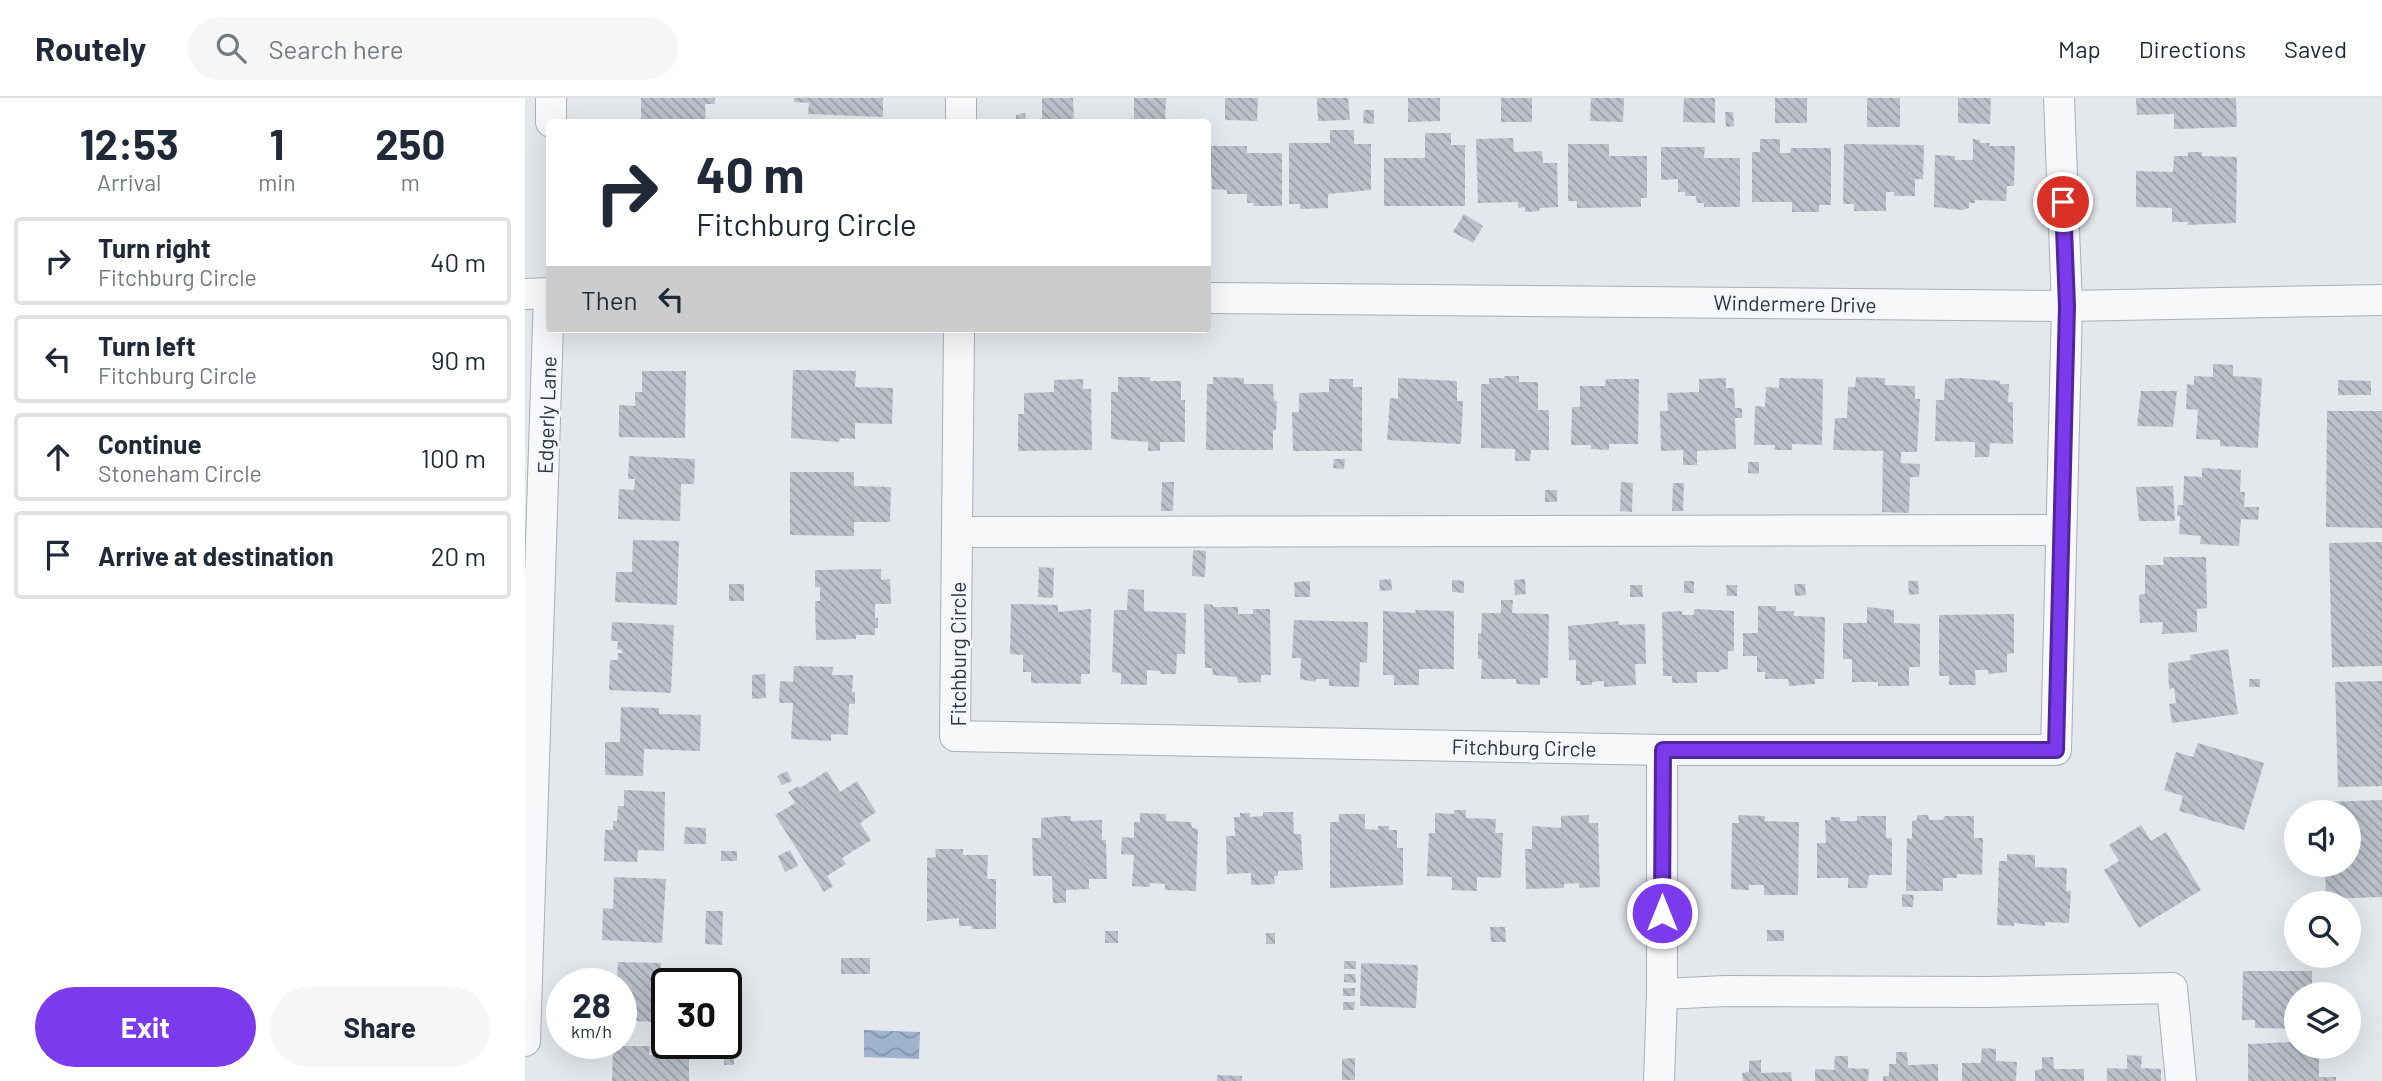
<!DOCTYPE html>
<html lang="en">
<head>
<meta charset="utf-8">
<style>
  body { margin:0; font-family:Barlow,sans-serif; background:#f6f6f7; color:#1f2937; height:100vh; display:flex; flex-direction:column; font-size:26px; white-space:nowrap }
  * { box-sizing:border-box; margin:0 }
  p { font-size:23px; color:#747a83 }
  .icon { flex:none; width:38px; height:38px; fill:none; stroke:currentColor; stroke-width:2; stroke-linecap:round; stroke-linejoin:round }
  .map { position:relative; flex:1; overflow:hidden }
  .drawer { display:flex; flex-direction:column; background:#fff; width:525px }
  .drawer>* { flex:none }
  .hud { position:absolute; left:21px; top:21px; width:665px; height:214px; border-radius:7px; box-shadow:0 7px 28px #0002; background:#fff; color:#1f2937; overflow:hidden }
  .tools { position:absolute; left:1759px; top:702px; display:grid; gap:14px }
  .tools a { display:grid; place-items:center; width:77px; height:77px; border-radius:50%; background:#fff; box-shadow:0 7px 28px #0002; font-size:35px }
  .speed { position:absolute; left:21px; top:870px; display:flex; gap:14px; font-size:35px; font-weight:700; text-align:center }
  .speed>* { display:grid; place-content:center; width:91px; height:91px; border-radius:50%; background:#fff; box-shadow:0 7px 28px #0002; line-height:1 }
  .speed small { font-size:18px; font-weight:400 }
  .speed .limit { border:4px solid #111; border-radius:10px; background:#fff; color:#111 }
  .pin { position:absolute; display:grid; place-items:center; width:60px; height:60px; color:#fff; margin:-30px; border:4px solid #fff; border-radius:50%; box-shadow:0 2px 7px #0007 }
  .me { position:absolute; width:77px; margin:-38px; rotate:0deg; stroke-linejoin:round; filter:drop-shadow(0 0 5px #0008) }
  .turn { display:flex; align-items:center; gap:24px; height:147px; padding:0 35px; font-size:32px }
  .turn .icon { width:91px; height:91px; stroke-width:2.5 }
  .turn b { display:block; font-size:49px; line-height:60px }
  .then { display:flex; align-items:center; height:66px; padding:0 35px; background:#0003; gap:14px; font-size:26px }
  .eta { display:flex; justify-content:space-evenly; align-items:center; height:119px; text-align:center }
  .eta b { font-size:42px; font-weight:700; line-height:49px }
  .cta { display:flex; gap:14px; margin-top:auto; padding:14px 35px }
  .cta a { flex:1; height:80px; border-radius:42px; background:#7c3aed; color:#fff; font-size:28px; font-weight:700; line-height:80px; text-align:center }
  .cta a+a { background:#f6f6f7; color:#1f2937 }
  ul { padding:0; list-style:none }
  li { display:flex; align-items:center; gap:21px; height:88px; margin:0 14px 10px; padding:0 21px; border:4px solid #e0e1e3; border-radius:7px }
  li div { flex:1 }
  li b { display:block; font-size:26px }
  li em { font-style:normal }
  header { display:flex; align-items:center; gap:42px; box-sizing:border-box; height:98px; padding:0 35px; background:#fff; border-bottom:2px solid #e0e1e3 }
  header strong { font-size:33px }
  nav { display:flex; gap:38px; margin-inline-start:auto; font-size:24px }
  .search { width:490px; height:63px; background:#f6f6f7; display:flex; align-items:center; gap:18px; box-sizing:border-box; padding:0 24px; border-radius:38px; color:#747a83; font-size:26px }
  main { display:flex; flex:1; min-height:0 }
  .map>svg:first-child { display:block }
  .water { fill:url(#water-waves) }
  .building { fill:url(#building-back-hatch) }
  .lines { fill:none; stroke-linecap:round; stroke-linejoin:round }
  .minor-casing { stroke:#a9aeb7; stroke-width:32 }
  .minor { stroke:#f7f8fa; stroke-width:30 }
  .route-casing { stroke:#51269a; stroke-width:18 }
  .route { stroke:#7c3aed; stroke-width:12 }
  .labels { text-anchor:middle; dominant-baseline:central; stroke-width:6; stroke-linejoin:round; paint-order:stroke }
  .street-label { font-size:21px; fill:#2b3445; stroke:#f4f6f9 }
</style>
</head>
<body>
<header>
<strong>Routely</strong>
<div class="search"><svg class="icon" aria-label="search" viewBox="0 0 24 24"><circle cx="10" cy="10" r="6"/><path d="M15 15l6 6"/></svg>Search here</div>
<nav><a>Map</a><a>Directions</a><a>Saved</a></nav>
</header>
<main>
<section class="drawer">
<div class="eta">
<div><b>12:53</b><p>Arrival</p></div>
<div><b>1</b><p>min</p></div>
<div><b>250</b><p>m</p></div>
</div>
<ul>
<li><svg class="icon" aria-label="right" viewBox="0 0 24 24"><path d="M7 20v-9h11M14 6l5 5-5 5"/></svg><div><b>Turn right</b><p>Fitchburg Circle</p></div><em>40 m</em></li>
<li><svg class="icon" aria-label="left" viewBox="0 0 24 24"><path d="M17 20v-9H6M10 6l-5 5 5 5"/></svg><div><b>Turn left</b><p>Fitchburg Circle</p></div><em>90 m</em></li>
<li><svg class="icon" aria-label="ahead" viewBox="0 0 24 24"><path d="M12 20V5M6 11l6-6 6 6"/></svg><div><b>Continue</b><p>Stoneham Circle</p></div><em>100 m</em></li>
<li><svg class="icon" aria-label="arrive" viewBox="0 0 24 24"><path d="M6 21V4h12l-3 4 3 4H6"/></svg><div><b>Arrive at destination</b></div><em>20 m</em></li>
</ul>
<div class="cta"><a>Exit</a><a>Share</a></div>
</section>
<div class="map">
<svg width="1857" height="983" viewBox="0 0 1857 983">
  <defs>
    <pattern id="water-waves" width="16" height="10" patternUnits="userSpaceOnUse" patternTransform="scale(1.75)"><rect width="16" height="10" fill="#9fb4cc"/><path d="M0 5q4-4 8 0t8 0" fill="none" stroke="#8293a7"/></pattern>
    <pattern id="building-back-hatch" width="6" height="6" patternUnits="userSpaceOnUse" patternTransform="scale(1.75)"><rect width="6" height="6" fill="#bbc0ca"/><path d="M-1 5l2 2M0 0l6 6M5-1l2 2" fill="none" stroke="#989da6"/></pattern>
  </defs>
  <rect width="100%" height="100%" fill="#e4e7ec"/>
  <path class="water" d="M339,932L395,934L394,961L339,959Z"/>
  <path class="building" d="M116,0H190V6H180L181,24H116Z
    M269,0H358V19L283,16L284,5L269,4Z
    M517,0H548L549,24L517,23Z
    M609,0H641L640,23H609Z
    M700,0H733L732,23L700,22Z
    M792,0H823L825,22L793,23Z
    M883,0H915V23L883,24Z
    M976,0H1007V24H976Z
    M1066,0H1099L1098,24L1065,23Z
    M1159,0H1190V25L1158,24Z
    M1250,0H1282V25H1250Z
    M1342,0H1375V29H1342Z
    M1433,0H1466L1465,26L1433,25Z
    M1611,0H1711L1712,29L1649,31V16L1612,17Z
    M839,12H849V26L838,25Z
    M1200,14H1208L1209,28L1201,29Z
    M500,15L501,24H491V17Z
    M805,32H829V46H846V92L803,96V110L775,111V106H764V45H805Z
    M900,35H926V47H940V108H859V60H900Z
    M988,40L989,54L1017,53L1018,65H1032L1033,109L1015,110L1014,113L1000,114V109L993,110V104L953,105L951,41Z
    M1235,41H1255V55H1265L1266,50H1306V107H1294V114H1267V104H1227V54H1235Z
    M1448,41L1455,42V45H1465L1464,48H1490L1489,88H1482L1481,103L1450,102V105H1444V110L1436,112L1409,109L1410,57L1430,58V62H1448Z
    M1043,46H1084V58H1122V100H1116V109L1052,110V103H1043Z
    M1319,46L1399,47L1398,81H1390V98H1369V94H1361V113H1329V106H1318Z
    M682,48H722V55H757V108H728L729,105H722V96H702V92L687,91V79H682Z
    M1136,49H1180L1179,60H1215V109H1179V105H1172L1171,98H1160V94H1153V81L1136,82Z
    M1663,54H1677V58L1712,59L1711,125L1662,127L1663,124H1647V110L1611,109V73L1648,74L1649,58H1663Z
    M939,116L958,128L948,145L928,134Z
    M1688,266L1708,267V278L1737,280L1733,350L1695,348V342L1671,341L1673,312L1661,311L1662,286L1669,287V278L1688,279Z
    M268,272L331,273L330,289L368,290L367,326L330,325V341L315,340L314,344L266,340Z
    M117,273H161L160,340L94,339V307L110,308V294H117Z
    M979,278H994V284H1013V312H1024V352H1006L1005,363H990V351L956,350V286H964V280H979Z
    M593,279H625V283H656V302H660V344H635V353H623V344L586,341V294H593Z
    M688,279L719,280V286H748L749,303H752L751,332H748V352H681L682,286H688Z
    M1331,279L1360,280V287L1390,288V301H1395L1392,354H1376V365L1395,366L1394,379H1385L1384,415L1357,414L1358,353L1308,352L1310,320H1322L1323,289H1330Z
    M873,280L932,283V303H938L936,346L862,342L865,300L873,301Z
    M1201,280V290H1209L1210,310H1217V320H1210L1211,351L1172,353V367H1158V352L1136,353L1135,313H1143L1142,295L1174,294V281Z
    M1254,280L1298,281L1297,347L1267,346V352H1249L1250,347H1229L1230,308L1240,309L1241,289L1254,290Z
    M1437,280L1475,283V286H1484L1483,304H1488V346L1465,345L1464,359H1450V344L1410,343L1411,302H1419L1420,281Z
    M558,281V291H566L567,352L493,353V316H499V295L529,294V282Z
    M804,281H828V289H837V353H768L767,314H774V295L804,294Z
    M1081,281H1114L1113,346H1084V352L1066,351V347H1046L1047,309H1055V288H1080Z
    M1813,282L1846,283V297H1813Z
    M1616,293H1652L1648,329L1612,328Z
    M1802,313H1857V430L1801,429Z
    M104,358L170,361L169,386H156L155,423L93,421L94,391L109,392L110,381H103Z
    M809,361H820L819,371L808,370Z
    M1223,364H1234V376L1223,375Z
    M1677,370L1716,372L1715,394H1720L1719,409H1734L1733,422L1716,421L1714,448L1675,446L1676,438L1654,436L1655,418H1652L1653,407H1658L1659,378L1677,379Z
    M265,374H329V388L366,389L365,424H329V438L265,437Z
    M637,384H649L648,413H636Z
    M1096,384L1108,385L1107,414L1095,413Z
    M1148,385H1159L1158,413H1147Z
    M1648,388L1650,423H1614L1611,389Z
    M1020,392H1032V404H1020Z
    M108,442L154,443L152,507L90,504L91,474H107Z
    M1857,444V568L1807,569L1804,445Z
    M668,452L681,453L680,479L667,478Z
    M1638,459H1681L1682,510L1672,511V534L1637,536L1638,524L1615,525L1614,497L1620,496V467H1639Z
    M514,469L529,470L528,500L513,499Z
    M356,471V482L365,481L366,506H350V520H353V530H350V537H331V541L291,542L290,503H295V489H290V472Z
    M866,481L867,492L855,493L854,482Z
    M1000,481L1001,496L990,497L989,482Z
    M927,482L939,483V495L927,494Z
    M785,483V499H770L769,484Z
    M1159,483H1169V495H1159Z
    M1383,483H1393L1394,496L1384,497Z
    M204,486H219V503H204Z
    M1269,486H1280L1281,497L1270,498Z
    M1105,487H1117L1118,499H1105Z
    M1201,487H1212V498H1202Z
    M603,491L619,492V513L661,515L660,556H652L651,576H636L635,573L622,572V587L596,586V575L587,574L589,512H602Z
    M976,502H988L987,515L1024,516L1023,580H1015V587L991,586V581H956L957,561H953V535L956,536L957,515H976Z
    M486,506L533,507V514L566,511L565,576H556V586L506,585V574H498V557L485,556Z
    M679,506L688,507V509H713V516H728V511H745L746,577H736V584L713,585L712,579L688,577L687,570H680Z
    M1233,508H1251V513H1269V518L1300,519L1299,581H1290V586L1264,588L1263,581H1240V574H1232V558H1218V535H1233Z
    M1342,509L1369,512V525L1395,526V569H1384V588H1353V584H1327V561H1318V525H1342Z
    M1169,511L1209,513V553H1203V571L1195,572L1194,574H1172V585H1147V578H1138L1137,514L1157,513V517H1169Z
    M890,512L929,513V571H894V587H869V577H858V513L891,515Z
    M1489,516V555L1482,556V574L1463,576V572H1450L1451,587H1424V578H1414V517Z
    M769,522L843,524L842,565L835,564L834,589L804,588V581H791L790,584L775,581L776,560H767Z
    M1094,523L1093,527L1120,526L1121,566H1110L1111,587L1079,589V583L1067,584V587H1055V583H1051V562H1044L1043,528Z
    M87,524L149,527L146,595L84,592L85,562H93V555H97V552L92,551L93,543H86Z
    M1703,551L1713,616L1647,625L1644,606L1651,605L1649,590L1644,591L1643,565L1666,562L1665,557Z
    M269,568L308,569L307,577H328L327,594H330V606H324L323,637L306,636V643L266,641L268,605H254L255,583L268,584Z
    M240,576L241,600L227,601V577Z
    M1724,581H1735V589H1724Z
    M1857,583V688L1813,689L1810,584Z
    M96,609L134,610V616L176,617L175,653L119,651L118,678L80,677V644H95Z
    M1673,645L1739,665L1719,732L1654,713L1658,698L1639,692L1651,654L1668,659Z
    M262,673L267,683L257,687L252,678Z
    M302,673L315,694L332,683L351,714L335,725L346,742L317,760L321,766L302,778L308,788L299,794L250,717L270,705L263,694L273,688L275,690Z
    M99,692L140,694L139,753L113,752L112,764L79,763L80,732H88V723H92L93,708H99Z
    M1857,702V799L1801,801L1800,766H1824V714H1798V704Z
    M929,712H941V720L971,721L970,735H978L976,780L952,779V793L927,792V779L902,778L904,735H910V715L929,716Z
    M738,714H768L769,736H776L778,772L753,773V778H749L750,786L726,787V775L702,776L701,738H710L709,719H715V715H725V719L738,718Z
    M615,715L641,716V723L666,724L667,730L673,731L671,793L640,792V786L625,785V789L607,788L609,757L596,756L597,739L609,740V724H615Z
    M814,716H840V731L853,732V728H864V732H872V750H878V787L805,790V724H814Z
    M1064,717V725H1073L1075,789L1054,790V785L1039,786V790L1001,791L1000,751H1007V728L1036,730V718Z
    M1213,717L1240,718V723L1274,724L1273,797H1239V787H1224V792L1206,791L1207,725H1214Z
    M1392,717H1403L1404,722H1418L1419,718H1449V740H1458L1457,777L1432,776V780H1418V793H1381L1382,740L1387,741V723L1392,722Z
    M535,718H546V723L577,722V742H581L582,781H564V791L541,792V805H528L527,778H508L507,740H516V720Z
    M1332,718H1361V740H1367V777H1344L1342,790H1323V780H1292V745H1301L1300,722H1306L1305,719H1315V723H1332Z
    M1616,727L1626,743L1641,734L1676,792L1614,830L1579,772L1594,763L1584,747Z
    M160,729L181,730V746H159Z
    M410,751H438V757H463L462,781H471V831H447V828H434V820L402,823V760L411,759Z
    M265,752L273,768L260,774L253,758Z
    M196,753H212V763H196Z
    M1482,756L1510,757V769L1542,770L1541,793H1546L1544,825L1520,824V828L1489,825V828L1472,827L1474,763H1482Z
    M89,779L141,781L137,845L77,842L78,810L88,811Z
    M1377,796L1389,797L1388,809H1377Z
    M181,813H198L197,847L180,846Z
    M965,829H980L981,844H966Z
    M1242,832H1259V843H1242Z
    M580,833H593V845H580Z
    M741,835H750V846H741Z
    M316,860H345V876H316Z
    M819,863H831V871H819Z
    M93,864L136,865L134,924L107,923L106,931H96V886H85V878L92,879Z
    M836,865L893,867L891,910L835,908Z
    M1718,873H1787V896H1771V931L1730,930V922H1717Z
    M819,876H830L831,885L819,884Z
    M818,890H830V898H818Z
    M818,904H830L829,912H818Z
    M201,917H207L208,929H201Z
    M201,944H209V967H199V945Z
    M1769,944L1771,948H1794V979H1811V983H1723V946Z
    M88,948H125L124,957L164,958V983H87Z
    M1457,950L1471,951V963L1492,964L1491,983H1437V965H1456Z
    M1371,954H1382L1383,967L1413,966V983H1358V978H1364V966H1371Z
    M1602,957L1617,958L1616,970L1636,971V983H1582V970L1602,971Z
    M1310,958H1323V970L1344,971L1343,983H1290V971L1309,972Z
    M1517,959H1528L1529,971H1559V983H1510V972L1517,971Z
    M830,960V982H817V961Z
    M1236,962V975L1266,974L1267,983H1218L1217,975L1224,974V963Z
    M692,977L717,978V983H692Z"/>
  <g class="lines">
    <defs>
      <path id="minor" d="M26,24V0
        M436,24V0
        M0,196L24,195
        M682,200L1542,208L1857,202
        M434,231L430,638L1137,652H1531L1542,208L1534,0
        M432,434L1536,432
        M1137,896L1201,893L1463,894L1647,890L1656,983
        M0,943L24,195
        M1134,983L1137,896V652"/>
    </defs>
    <use href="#minor" class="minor-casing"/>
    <use href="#minor" class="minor"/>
  </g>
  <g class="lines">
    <defs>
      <path id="route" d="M1137,815L1138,652H1531L1542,208L1538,104"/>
    </defs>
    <use href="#route" class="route-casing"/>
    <use href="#route" class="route"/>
  </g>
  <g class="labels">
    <g class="street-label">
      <text transform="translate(1270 205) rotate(1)">Windermere Drive</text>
      <text transform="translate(21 317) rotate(-88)">Edgerly Lane</text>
      <text transform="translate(432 556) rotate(-90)">Fitchburg Circle</text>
      <text transform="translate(999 649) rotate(1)">Fitchburg Circle</text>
    </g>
  </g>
</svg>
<div class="tools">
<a><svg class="icon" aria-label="sound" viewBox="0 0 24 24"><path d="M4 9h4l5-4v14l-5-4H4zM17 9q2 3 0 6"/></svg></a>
<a><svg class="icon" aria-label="search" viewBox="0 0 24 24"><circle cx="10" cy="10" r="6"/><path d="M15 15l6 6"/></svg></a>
<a><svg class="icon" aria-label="layers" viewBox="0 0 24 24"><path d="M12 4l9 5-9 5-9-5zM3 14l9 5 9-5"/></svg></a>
</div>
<div class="speed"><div>28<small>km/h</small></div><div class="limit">30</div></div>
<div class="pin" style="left:1538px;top:104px;background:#d93025"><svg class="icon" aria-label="arrive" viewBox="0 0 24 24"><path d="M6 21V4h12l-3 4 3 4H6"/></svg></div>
<svg class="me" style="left:1137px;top:815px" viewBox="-20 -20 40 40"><circle r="17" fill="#7c3aed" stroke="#fff" stroke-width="3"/><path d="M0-11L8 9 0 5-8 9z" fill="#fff"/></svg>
<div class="hud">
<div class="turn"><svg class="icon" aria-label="right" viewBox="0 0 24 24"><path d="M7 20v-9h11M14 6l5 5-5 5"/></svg><div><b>40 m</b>Fitchburg Circle</div></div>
<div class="then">Then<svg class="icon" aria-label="left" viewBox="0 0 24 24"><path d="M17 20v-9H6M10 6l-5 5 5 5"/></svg></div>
</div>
</div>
</main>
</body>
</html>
